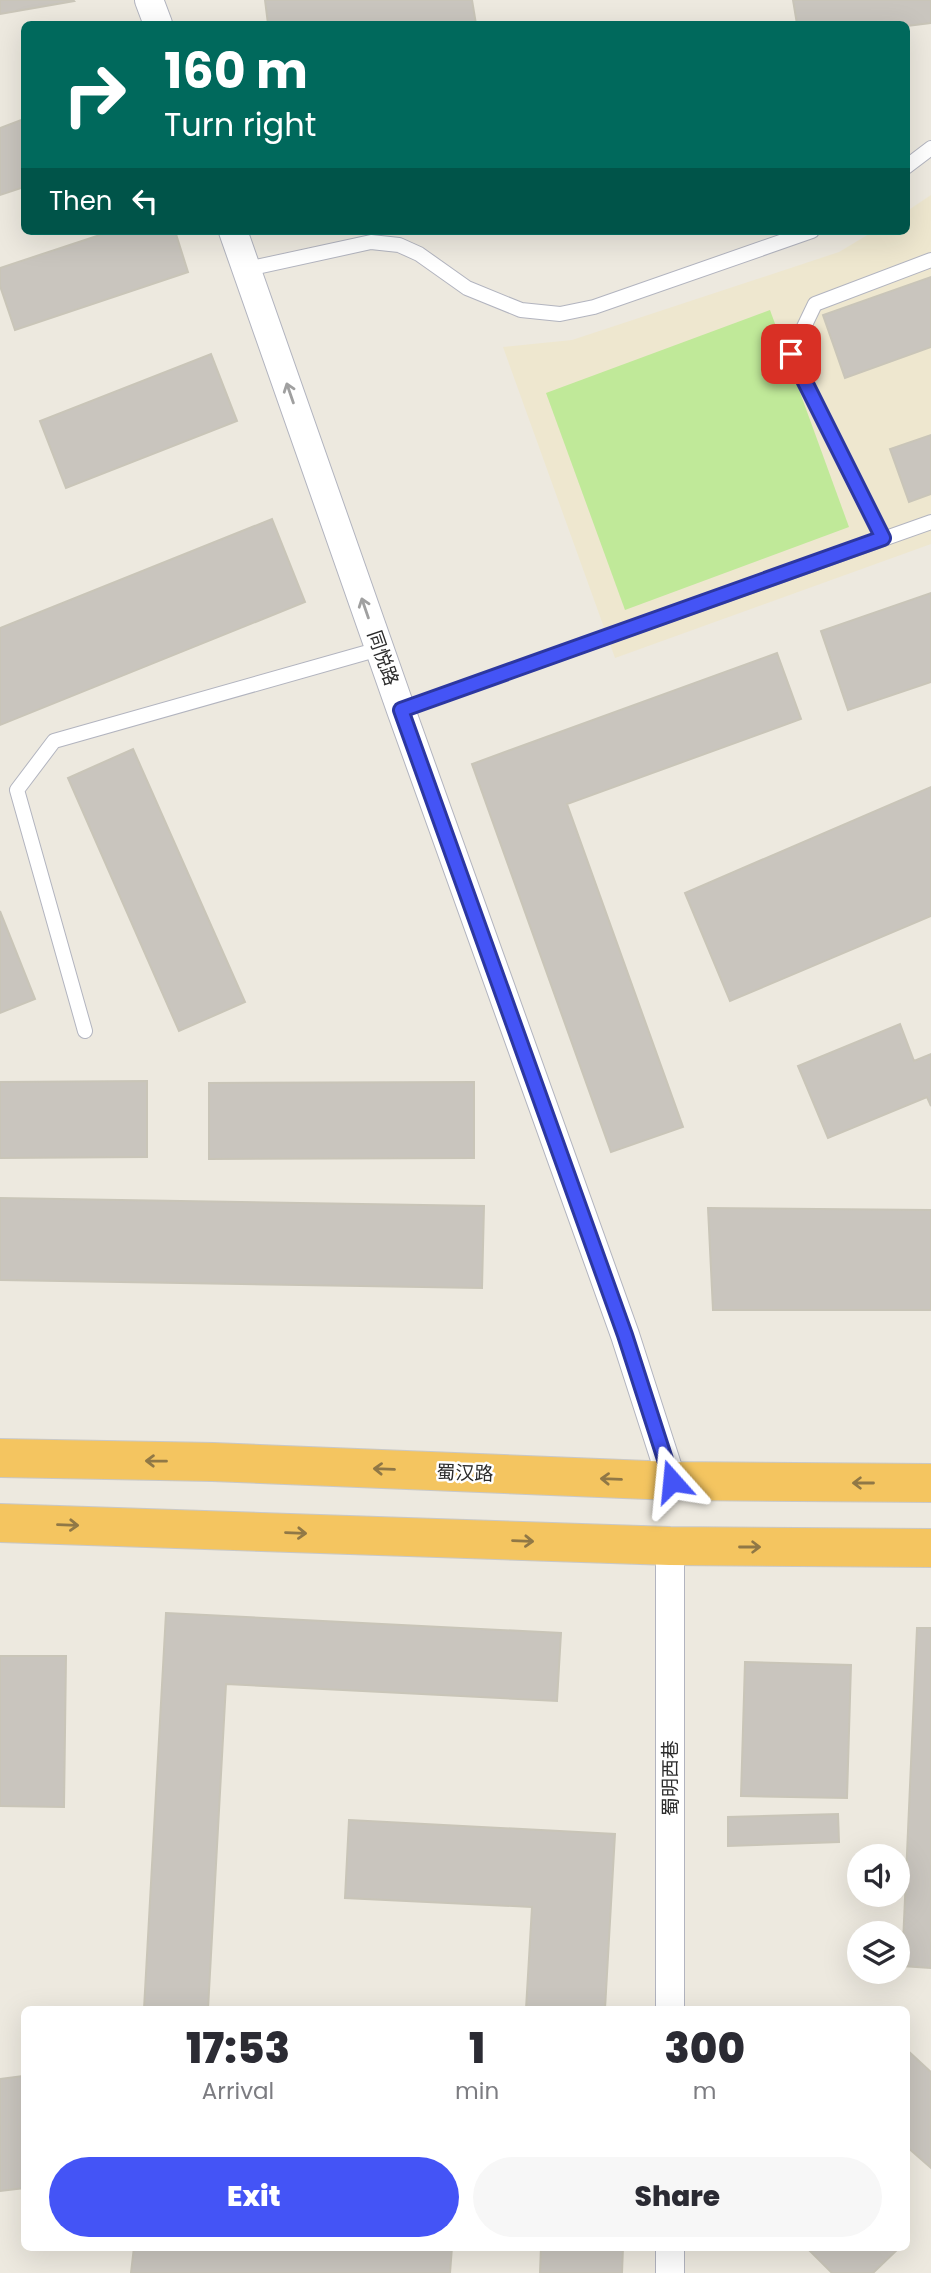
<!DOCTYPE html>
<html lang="en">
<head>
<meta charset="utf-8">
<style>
  body { margin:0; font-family:Poppins,"Noto Sans SC",sans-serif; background:#f7f7f7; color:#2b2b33; height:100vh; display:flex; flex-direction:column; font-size:26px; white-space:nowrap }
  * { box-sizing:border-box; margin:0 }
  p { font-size:23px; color:#7c7c81 }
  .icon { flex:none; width:38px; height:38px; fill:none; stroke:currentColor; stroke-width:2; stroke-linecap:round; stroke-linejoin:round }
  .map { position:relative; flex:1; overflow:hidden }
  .panel { position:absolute; left:21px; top:2006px; width:889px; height:245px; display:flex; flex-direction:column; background:#fff; border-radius:10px; box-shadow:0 7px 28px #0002 }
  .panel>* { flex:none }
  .top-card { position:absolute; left:21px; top:21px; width:889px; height:214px; border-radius:10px; box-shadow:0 7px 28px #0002; background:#00695c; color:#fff; overflow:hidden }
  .buttons { position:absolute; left:847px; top:1844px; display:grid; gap:14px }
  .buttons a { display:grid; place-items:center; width:63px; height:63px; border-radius:50%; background:#fff; box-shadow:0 7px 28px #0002; font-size:35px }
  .pin { position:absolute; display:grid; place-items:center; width:60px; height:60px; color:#fff; margin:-30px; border-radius:14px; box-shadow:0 4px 10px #0006 }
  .me { position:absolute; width:77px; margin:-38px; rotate:342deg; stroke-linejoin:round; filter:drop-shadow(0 0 5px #0008) }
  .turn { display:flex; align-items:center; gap:24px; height:147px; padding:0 28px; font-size:32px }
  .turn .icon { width:91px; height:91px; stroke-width:2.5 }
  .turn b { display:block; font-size:49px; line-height:60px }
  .then { display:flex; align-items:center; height:66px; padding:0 28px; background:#0003; gap:14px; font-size:26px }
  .eta { display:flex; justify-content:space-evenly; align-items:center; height:119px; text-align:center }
  .eta b { font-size:42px; font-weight:800; line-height:49px }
  .primary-button { display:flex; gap:14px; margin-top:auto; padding:14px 28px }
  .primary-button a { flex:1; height:80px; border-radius:42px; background:#4454f6; color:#fff; font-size:28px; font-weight:800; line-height:80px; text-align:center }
  .primary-button a+a { background:#f7f7f7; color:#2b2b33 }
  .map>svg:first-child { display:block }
  .education { fill:#eee7cf }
  .pitch { fill:#c0e999 }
  .building { fill:#c9c5be; stroke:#c9c5b8; stroke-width:2 }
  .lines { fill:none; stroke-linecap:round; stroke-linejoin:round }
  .service-casing { stroke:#b2b4bf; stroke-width:16 }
  .minor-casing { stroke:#b2b4bf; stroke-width:30 }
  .trunk-casing { stroke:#c8c8c8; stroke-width:40 }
  .service { stroke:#fff; stroke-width:14 }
  .minor { stroke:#fff; stroke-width:28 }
  .trunk { stroke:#f4c560; stroke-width:38 }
  .oneway { stroke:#a0a0a0 }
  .oneway2 { stroke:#907846 }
  .route-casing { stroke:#2c37a0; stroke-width:18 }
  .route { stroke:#4454f6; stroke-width:12 }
  .labels { text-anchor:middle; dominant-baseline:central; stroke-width:5; stroke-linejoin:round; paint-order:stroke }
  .street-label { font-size:19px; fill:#2c2c2c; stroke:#fff }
</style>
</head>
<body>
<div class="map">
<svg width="931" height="2273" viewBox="0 0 931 2273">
  <rect width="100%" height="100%" fill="#ede9df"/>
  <path class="education" d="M931,195V544L615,658L503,347L572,340L839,252L874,231H906L907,211Z"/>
  <path class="pitch" d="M770,310L849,527L625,610L546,393Z"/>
  <path class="building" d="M0,0H73L74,1L0,14Z
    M265,0H472L476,24H268Z
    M793,0H931V23L906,26V24H797Z
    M24,119V187L0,195V128Z
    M112,231H175L188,272L15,330L0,286V268Z
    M931,277V347L845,378L823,315Z
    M211,354L237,421L66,488L40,421Z
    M931,435V494L909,502L890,449Z
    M272,519L305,602L0,725V628Z
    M931,593V682L848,710L821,631Z
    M777,653L801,719L567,804L683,1127L611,1152L472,764Z
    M133,749L245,1002L179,1031L68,778Z
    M931,787V916L730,1001L685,893Z
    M0,911L35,999L0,1013Z
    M900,1024L914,1061L931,1054V1106L927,1097L828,1138L798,1066Z
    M147,1081V1157L0,1158V1082Z
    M474,1082V1158L209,1159V1083Z
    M0,1198L484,1206L482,1288L0,1280Z
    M708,1208L931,1210V1310H713Z
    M166,1613L561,1633L557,1701L226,1684L208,2009H144Z
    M917,1628H931V1968L902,1966Z
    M0,1656H66L64,1807L0,1806Z
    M745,1662L851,1665L847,1798L741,1796Z
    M838,1814L839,1842L728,1846V1817Z
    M349,1820L615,1834L605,2009H526L532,1907L345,1898Z
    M906,2049L931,2072V2168L906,2146Z
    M24,2076V2188L0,2191V2079Z
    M134,2247H452L450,2273H131Z
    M541,2247H623L622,2273H540Z
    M806,2247H900L873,2273H832Z"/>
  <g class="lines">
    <defs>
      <path id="service" d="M906,167L931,148
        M247,269L371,242L399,245L419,254L467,288L521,310L560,314L594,307L812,231
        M883,538L791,354L815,304L931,260
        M401,710L931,522
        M85,1031L17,790L54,741L379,649"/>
      <path id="minor" d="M149,0L158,24
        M233,231L401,710L625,1335L672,1481
        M670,1546V2009
        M670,2247V2273"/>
      <path id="trunk" d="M0,1458L213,1462L672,1481L931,1483
        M0,1523L670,1546L931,1548"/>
    </defs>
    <use href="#service" class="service-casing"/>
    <use href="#minor" class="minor-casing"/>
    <use href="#trunk" class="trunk-casing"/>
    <use href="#service" class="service"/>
    <use href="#minor" class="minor"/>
    <use href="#trunk" class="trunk"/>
  </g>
  <defs><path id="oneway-shaft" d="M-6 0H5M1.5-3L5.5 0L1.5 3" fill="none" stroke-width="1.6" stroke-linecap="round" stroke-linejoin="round" transform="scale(1.75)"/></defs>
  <g class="oneway">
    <use href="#oneway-shaft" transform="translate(290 393) rotate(-109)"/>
    <use href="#oneway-shaft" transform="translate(365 608) rotate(-109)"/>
  </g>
  <g class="oneway2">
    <use href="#oneway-shaft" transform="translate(156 1461) rotate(-179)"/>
    <use href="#oneway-shaft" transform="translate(384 1469) rotate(-178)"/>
    <use href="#oneway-shaft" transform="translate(611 1479) rotate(-178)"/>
    <use href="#oneway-shaft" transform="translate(863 1483) rotate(-180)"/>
    <use href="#oneway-shaft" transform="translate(68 1525) rotate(2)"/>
    <use href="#oneway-shaft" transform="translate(296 1533) rotate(2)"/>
    <use href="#oneway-shaft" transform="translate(523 1541) rotate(2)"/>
    <use href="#oneway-shaft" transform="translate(750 1547)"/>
  </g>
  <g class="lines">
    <defs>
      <path id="route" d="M672,1481L625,1335L401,710L883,538L791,354"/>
    </defs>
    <use href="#route" class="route-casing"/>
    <use href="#route" class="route"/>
  </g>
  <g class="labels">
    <g class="street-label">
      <text transform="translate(383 658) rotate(71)">同悦路</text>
      <text transform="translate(465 1473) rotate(2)">蜀汉路</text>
      <text transform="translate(670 1778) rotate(-90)">蜀明西巷</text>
    </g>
  </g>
</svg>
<div class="buttons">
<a><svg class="icon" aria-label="sound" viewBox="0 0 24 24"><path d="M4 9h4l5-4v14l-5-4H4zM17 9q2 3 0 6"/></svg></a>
<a><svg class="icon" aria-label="layers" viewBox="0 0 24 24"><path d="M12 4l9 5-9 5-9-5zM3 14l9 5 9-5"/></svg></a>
</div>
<div class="pin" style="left:791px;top:354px;background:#d93025"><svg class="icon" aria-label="arrive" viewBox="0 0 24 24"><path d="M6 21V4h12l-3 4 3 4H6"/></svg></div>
<svg class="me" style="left:672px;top:1481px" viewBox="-20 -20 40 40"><path d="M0-17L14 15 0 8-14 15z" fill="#4454f6" stroke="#fff" stroke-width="4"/></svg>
<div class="top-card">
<div class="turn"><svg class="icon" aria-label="right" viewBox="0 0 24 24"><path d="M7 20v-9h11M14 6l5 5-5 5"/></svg><div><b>160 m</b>Turn right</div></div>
<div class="then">Then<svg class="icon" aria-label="left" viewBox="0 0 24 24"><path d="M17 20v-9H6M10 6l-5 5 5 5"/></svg></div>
</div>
<section class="panel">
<div class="eta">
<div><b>17:53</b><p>Arrival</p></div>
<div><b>1</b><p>min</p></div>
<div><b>300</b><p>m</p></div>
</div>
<div class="primary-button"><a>Exit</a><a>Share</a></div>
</section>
</div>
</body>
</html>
